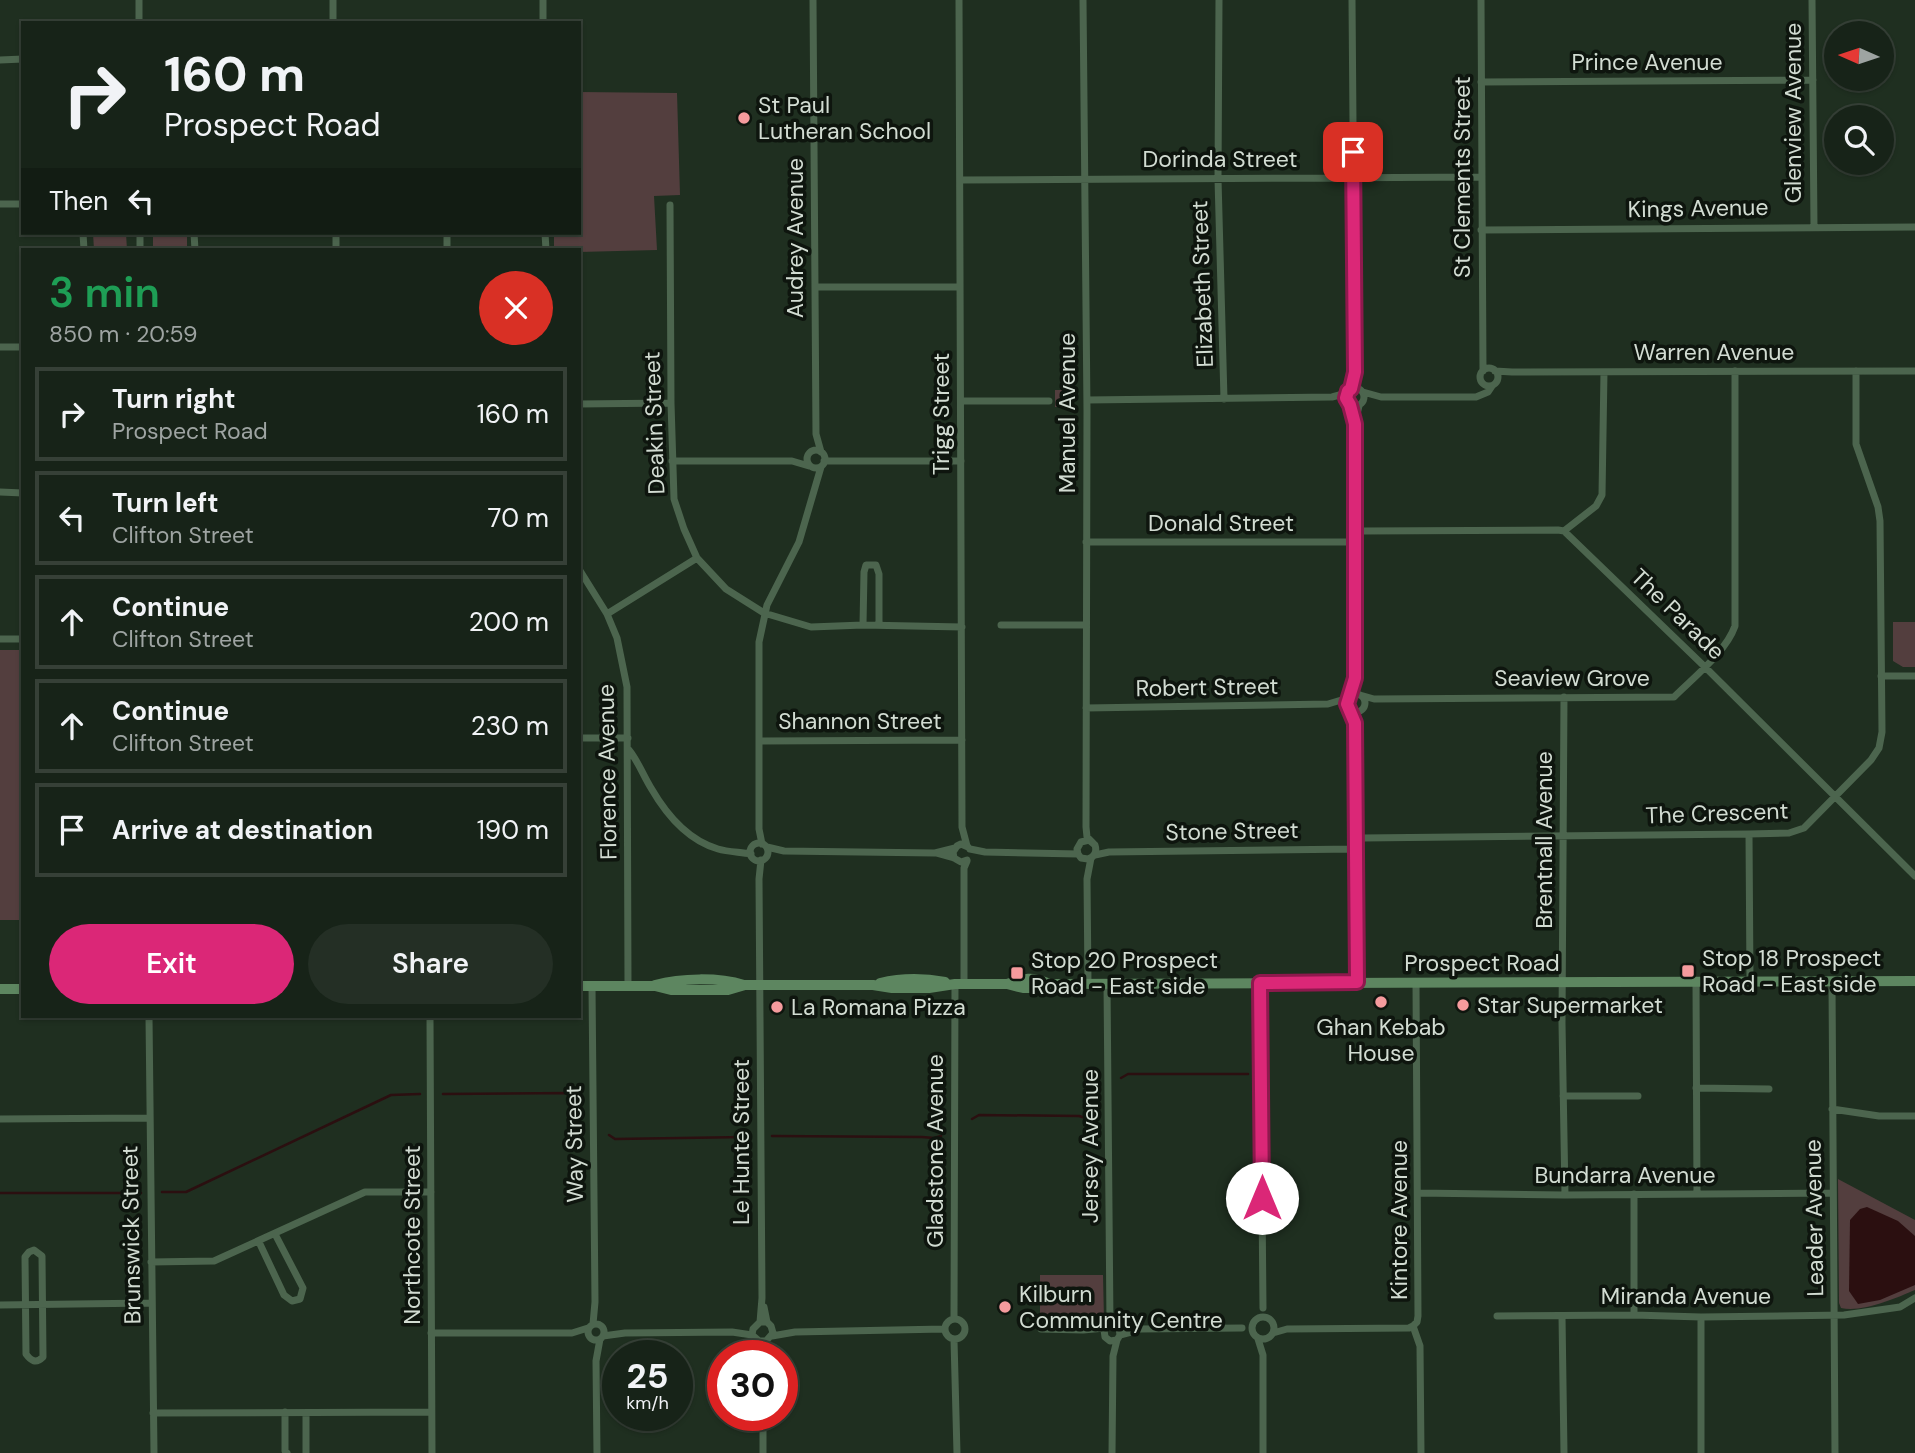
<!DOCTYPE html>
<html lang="en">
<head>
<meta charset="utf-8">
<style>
  body { margin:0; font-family:"DM Sans",sans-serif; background:#242f25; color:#f1f3f6; height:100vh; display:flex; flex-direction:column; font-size:26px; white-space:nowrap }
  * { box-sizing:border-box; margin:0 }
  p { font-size:23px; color:#9ea4a2 }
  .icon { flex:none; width:38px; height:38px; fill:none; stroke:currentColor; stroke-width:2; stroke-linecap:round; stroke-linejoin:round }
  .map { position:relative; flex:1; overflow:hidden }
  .side { position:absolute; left:21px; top:248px; width:560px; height:770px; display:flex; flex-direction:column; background:#172318; border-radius:0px; box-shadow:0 2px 5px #0004,0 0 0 2px #364037 }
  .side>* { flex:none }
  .banner { position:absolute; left:21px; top:21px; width:560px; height:214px; border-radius:0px; box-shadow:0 2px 5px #0004,0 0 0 2px #364037; background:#172318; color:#f1f3f6; overflow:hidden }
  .needle { width:46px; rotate:273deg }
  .fabs { position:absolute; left:1824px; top:21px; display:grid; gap:14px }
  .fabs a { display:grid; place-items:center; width:70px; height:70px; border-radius:50%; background:#172318; box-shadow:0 2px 5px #0004,0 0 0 2px #364037; font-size:35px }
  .speed { position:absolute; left:602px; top:1340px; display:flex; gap:14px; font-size:35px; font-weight:700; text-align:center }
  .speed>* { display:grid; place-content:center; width:91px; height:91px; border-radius:50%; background:#172318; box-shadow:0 2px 5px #0004,0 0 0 2px #364037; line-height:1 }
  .speed small { font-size:18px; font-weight:400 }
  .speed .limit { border:10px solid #d22; background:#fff; color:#111 }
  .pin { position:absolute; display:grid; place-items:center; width:60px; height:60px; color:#fff; margin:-30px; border-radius:14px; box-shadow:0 4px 10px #0006 }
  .me { position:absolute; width:77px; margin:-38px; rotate:0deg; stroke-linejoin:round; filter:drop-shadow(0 0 5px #0008) }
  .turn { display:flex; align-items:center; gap:24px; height:147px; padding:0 28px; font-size:32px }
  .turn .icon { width:91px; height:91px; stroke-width:2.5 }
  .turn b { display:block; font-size:49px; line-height:60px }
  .then { display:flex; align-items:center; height:66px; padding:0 28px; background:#0003; gap:14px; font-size:26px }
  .round { display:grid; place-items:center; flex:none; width:74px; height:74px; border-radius:37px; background:#242f25 }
  .head { display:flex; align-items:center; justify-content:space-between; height:119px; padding:0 28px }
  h1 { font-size:42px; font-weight:600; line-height:52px; color:#1e9e55 }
  .primary-button { display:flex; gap:14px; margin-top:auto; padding:14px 28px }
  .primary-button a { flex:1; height:80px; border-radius:42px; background:#db2777; color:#fff; font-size:28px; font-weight:600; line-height:80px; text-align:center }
  .primary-button a+a { background:#242f25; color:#f1f3f6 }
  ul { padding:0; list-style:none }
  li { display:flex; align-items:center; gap:21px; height:94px; margin:0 14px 10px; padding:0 14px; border:4px solid #364037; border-radius:0px }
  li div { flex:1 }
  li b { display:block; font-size:26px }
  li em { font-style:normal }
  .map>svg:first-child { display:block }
  .green { fill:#533e3e }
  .water { fill:#2b0f10 }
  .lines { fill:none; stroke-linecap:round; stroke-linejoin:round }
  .stream { stroke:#2b0f10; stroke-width:2.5 }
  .street { stroke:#4c654e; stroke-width:7 }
  .secondary { stroke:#5d8660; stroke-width:10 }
  .route-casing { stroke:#8e194d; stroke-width:18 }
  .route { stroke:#db2777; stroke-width:12 }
  .poi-dot { fill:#f59b9d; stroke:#0e150e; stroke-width:2.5 }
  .labels { text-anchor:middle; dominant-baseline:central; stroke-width:7; stroke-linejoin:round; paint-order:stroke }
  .street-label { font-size:23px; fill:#d2dcd2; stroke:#0e150e }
  .poi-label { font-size:23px; fill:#d2dcd2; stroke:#0e150e; text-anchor:start }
</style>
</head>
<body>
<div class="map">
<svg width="1915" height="1453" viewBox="0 0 1915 1453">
  <rect width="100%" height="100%" fill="#1f2f20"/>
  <path class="green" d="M579,92L677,93L680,195L654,196L657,250L579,252V250H554V233H579Z
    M93,233H126L127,250H94Z
    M153,233H187V250H153Z
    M1055,390H1073V407H1055Z
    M1893,622H1915V667H1903L1893,661Z
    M0,650H23V920H0Z
    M1838,1179L1915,1220V1290C1896,1298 1862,1313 1841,1308L1839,1303Z
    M1040,1275H1103L1104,1320H1040Z"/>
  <path class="water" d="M1867,1207L1898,1221L1915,1236V1285L1880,1300L1858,1304L1849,1291L1850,1220L1860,1209Z"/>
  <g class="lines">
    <path class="stream" d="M1121,1078L1128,1074H1248
      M443,1094L570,1093L578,1098
      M972,1119L979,1115L1079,1116L1089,1119L1095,1115
      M609,1135L615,1139L746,1137
      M772,1136L922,1137L934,1138L941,1136
      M162,1192H186L391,1095L420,1094
      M0,1193H141"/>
    <path class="street" d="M139,0V23
      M333,0V23
      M543,0V23
      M813,0L816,434L821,452
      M959,0L962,827L967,846
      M1083,0L1087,410L1086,827L1087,837L1093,843
      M1219,0L1218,179L1224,399
      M1352,0L1355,372L1358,388
      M1481,0L1483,371
      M1812,0L1814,226
      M441,23H448
      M0,60L23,59
      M1481,82L1813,80
      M960,180L1481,177
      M0,204H23
      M670,205L671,403L674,499L684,529L697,558L726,589L764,613L811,627L863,625L962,627
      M1481,230L1915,227
      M83,233L84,250
      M194,233L195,250
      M336,233V250
      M447,233V250
      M545,233L546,250
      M140,250V233
      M815,287H960
      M0,347H23
      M1480 377a9 9 0 1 1 18 0a9 9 0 1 1-18 0Z
      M1495,371L1512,372L1915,371
      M1346 397a9 9 0 1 1 18 0a9 9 0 1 1-18 0Z
      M1363,392L1381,397H1476L1488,392L1492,386
      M1087,400L1332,397L1347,393
      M961,401H1049
      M579,404L671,403
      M807 459a9 9 0 1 1 18 0a9 9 0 1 1-18 0Z
      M672,461H792L809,466
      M824,461H961
      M0,492L23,493
      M1564,531L1596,506L1602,495L1604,372
      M1086,542H1349L1362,531L1558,530L1564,531L1705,667L1915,876
      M579,569L607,614L617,638L627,687L628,986
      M607,614L697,558
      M863,625L864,572L866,565H876L879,574V625
      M1001,625H1086
      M0,639H23
      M1881,676H1915
      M1357,694L1355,678V423L1359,406
      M1347 703a9 9 0 1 1 18 0a9 9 0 1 1-18 0Z
      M1360,695L1374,699L1674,697C1693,678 1726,652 1735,626V371
      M1564,697L1562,1023L1565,1195
      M1086,708L1328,704L1348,698
      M1350,710L1355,723L1357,982
      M579,738H628
      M759,741L962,740
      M629,750C638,761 643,775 651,788C666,814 687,840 718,849C728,852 740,852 751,854
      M1749,834L1750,982
      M750 852a9 9 0 1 1 18 0a9 9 0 1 1-18 0Z
      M762,844L759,829V642L767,605L799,542L821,467
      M767,847L784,851L935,853L955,848
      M970,849L985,852L1078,854L1081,858L1088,859C1095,857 1097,851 1095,845L1089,840L1081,842L1077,849L1078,854
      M936,853L954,858L961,862L967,860
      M1095,855L1109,852L1355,849L1363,838L1749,834L1789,833L1804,828L1871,760L1879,748L1882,732L1880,521L1878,507L1856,444V371
      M954,858L953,852L957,846L961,844L968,847
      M1696,982L1697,1194
      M1832,982L1835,1453
      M1088,983L1087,879L1091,858
      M1107,983L1110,1324
      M1260,983L1263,1308
      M1416,983L1418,1316L1417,1322L1413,1326L1420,1346L1421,1453
      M964,984V868L967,861
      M592,986L595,1302L593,1324
      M149,1017L154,1453
      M430,1017L432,1453
      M1696,1088L1769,1089
      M1563,1096H1638
      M1832,1109L1879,1116H1915
      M0,1119L149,1118
      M1418,1193L1565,1195L1833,1193
      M1634,1194V1315
      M259,1242L284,1295L292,1301L300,1299L303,1288L275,1234
      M34,1250L42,1256L43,1357C36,1364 31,1361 26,1354L25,1257L29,1252Z
      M151,1262L214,1261L365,1192H431
      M0,1305L151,1303
      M764,1307L767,1322L771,1326L773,1333L766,1341H759L752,1335L753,1329L760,1322H767
      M1497,1316L1634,1315L1701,1317L1844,1315L1900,1307L1915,1298
      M1562,1316L1564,1453
      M1252 1328a11 11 0 1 1 22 0a11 11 0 1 1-22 0Z
      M945 1329a10 10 0 1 1 20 0a10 10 0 1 1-20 0Z
      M954,1319L955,984
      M760,1322L762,1298L759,879L761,860
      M588 1332a8 8 0 1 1 16 0a8 8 0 1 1-16 0Z
      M1119,1328L1140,1329L1242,1328
      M1041,1329L1083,1330L1105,1328
      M431,1333H572L588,1328
      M1273,1333L1287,1329L1409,1328L1413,1326
      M1120,1335L1119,1328L1114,1324L1107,1325L1104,1330L1105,1337L1110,1341L1117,1340L1120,1335L1135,1331
      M603,1336L625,1333L732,1332L752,1335
      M772,1336L795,1332L944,1329
      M1258,1339L1263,1355V1453
      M954,1340L957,1453
      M759,1341L762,1356
      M285,1412V1451L287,1453
      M153,1413L431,1412
      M306,1453V1413
      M597,1453L596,1361L600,1339
      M763,1453V1416
      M1112,1453L1113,1356L1117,1340
      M1701,1453V1317"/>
    <path class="secondary" d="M880,983C901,978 924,978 945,982
      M1007,984C1024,978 1032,976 1050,984
      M655,985C681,978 718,977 744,985
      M579,986H655L671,990H728L745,985H873L892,988H929L955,984H1007L1023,988H1038L1050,984L1915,981
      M0,989H23"/>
  </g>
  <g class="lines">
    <defs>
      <path id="route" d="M1262,1198L1260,983L1357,982L1355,723L1347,704L1355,678V424L1350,405L1346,398L1348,391L1351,389L1355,372L1353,152"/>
    </defs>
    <use href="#route" class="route-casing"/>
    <use href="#route" class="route"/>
  </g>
  <g class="poi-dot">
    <circle cx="744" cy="118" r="7"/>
    <rect x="1681" y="964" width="14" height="14" rx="3.5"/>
    <rect x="1010" y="966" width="14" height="14" rx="3.5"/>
    <circle cx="1381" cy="1002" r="7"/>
    <circle cx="1463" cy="1005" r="7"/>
    <circle cx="777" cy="1007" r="7"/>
    <circle cx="1005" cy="1307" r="7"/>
  </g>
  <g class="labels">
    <g class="street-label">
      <text x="1647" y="62">Prince Avenue</text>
      <text transform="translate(1793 113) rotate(-90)">Glenview Avenue</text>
      <text x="1220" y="159">Dorinda Street</text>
      <text transform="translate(1462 177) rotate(-90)">St Clements Street</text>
      <text transform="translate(1698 208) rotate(-1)">Kings Avenue</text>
      <text transform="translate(795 238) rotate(-90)">Audrey Avenue</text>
      <text transform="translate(1202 284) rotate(-92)">Elizabeth Street</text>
      <text x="1714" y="352">Warren Avenue</text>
      <text transform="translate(1067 413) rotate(-90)">Manuel Avenue</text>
      <text transform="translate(941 414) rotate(-90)">Trigg Street</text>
      <text transform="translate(654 423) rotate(-92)">Deakin Street</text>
      <text x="1221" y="523">Donald Street</text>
      <text transform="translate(1678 614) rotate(44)">The Parade</text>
      <text x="1572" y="678">Seaview Grove</text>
      <text transform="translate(1207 687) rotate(-1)">Robert Street</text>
      <text x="860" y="721">Shannon Street</text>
      <text transform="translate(607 772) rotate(-91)">Florence Avenue</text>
      <text transform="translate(1717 813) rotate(-2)">The Crescent</text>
      <text transform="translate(1232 831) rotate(-1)">Stone Street</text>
      <text transform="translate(1544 840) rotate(-90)">Brentnall Avenue</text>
      <text x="1482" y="963">Prospect Road</text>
      <text transform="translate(741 1142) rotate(-90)">Le Hunte Street</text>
      <text transform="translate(574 1144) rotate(-91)">Way Street</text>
      <text transform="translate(1090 1146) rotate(-90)">Jersey Avenue</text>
      <text transform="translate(935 1151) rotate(-90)">Gladstone Avenue</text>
      <text x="1625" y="1175">Bundarra Avenue</text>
      <text transform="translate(1814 1218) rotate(-91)">Leader Avenue</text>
      <text transform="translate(1399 1220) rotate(-90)">Kintore Avenue</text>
      <text transform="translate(131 1235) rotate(-91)">Brunswick Street</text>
      <text transform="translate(412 1235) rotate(-90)">Northcote Street</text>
      <text x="1686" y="1296">Miranda Avenue</text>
    </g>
    <g class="poi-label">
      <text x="758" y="105">St Paul<tspan x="758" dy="26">Lutheran School</tspan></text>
      <text x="1702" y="958">Stop 18 Prospect<tspan x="1702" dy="26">Road - East side</tspan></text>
      <text x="1031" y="960">Stop 20 Prospect<tspan x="1031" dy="26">Road - East side</tspan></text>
      <text x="1477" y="1005">Star Supermarket</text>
      <text x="791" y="1007">La Romana Pizza</text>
      <text x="1381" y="1027" text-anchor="middle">Ghan Kebab<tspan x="1381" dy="26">House</tspan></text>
      <text x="1019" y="1294">Kilburn<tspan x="1019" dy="26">Community Centre</tspan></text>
    </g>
  </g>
</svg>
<div class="fabs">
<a><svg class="needle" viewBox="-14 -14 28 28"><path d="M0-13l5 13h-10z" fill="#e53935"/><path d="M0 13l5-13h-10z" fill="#9ea4a2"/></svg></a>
<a><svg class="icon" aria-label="search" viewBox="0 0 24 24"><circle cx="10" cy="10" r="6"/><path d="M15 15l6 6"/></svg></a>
</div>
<div class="speed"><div>25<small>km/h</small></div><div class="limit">30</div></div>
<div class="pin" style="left:1353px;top:152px;background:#d93025"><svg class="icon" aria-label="arrive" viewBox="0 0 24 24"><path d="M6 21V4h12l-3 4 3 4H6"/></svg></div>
<svg class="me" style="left:1262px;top:1198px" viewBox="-20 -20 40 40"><circle r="19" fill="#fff"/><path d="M0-13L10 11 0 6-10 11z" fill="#db2777"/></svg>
<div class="banner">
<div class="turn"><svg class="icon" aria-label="right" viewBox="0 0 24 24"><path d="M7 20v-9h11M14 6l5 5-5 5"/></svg><div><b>160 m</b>Prospect Road</div></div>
<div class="then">Then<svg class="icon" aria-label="left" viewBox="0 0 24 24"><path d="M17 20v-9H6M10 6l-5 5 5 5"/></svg></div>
</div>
<section class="side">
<div class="head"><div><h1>3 min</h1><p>850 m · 20:59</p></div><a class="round" style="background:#d93025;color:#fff"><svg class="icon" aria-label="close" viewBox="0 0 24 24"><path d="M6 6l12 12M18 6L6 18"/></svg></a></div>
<ul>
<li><svg class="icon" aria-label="right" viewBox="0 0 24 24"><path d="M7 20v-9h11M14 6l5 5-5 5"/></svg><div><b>Turn right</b><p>Prospect Road</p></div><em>160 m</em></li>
<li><svg class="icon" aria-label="left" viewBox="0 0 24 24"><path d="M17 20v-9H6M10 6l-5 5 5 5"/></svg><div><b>Turn left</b><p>Clifton Street</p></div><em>70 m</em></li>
<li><svg class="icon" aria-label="ahead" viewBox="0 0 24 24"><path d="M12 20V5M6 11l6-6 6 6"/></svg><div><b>Continue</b><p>Clifton Street</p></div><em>200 m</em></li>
<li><svg class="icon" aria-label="ahead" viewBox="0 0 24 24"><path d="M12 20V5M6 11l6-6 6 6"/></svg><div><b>Continue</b><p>Clifton Street</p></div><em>230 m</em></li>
<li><svg class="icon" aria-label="arrive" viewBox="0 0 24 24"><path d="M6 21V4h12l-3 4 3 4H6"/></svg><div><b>Arrive at destination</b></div><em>190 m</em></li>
</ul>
<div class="primary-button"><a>Exit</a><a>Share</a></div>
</section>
</div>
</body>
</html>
